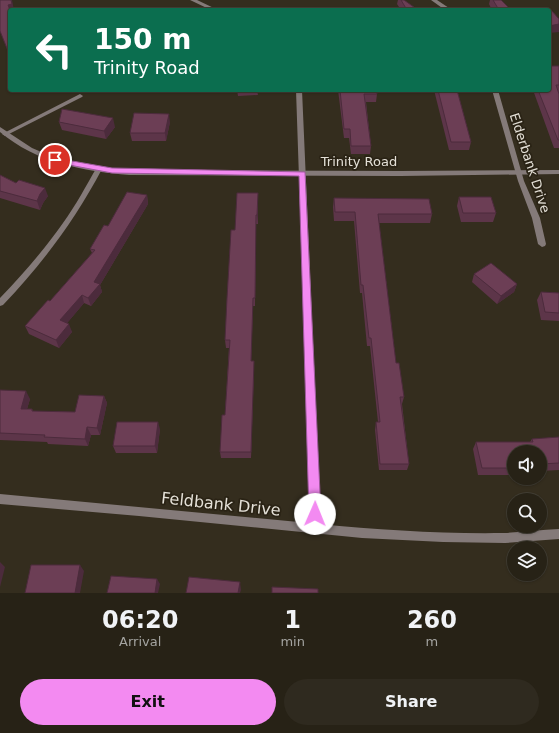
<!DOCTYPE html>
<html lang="en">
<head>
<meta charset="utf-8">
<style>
  body { margin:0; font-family:"DejaVu Sans",sans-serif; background:#2f2a1f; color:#f1f3f6; height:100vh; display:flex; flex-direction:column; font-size:15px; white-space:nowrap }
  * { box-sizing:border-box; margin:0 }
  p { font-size:13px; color:#a4a4a1 }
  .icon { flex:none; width:22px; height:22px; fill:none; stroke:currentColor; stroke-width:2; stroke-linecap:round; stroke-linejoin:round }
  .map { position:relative; height:593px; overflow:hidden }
  .side { display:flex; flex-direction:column; background:#272216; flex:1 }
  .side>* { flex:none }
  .guide { position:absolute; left:8px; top:8px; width:543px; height:84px; border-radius:4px; box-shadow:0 1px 3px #0004,0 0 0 1px #433f35; background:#0b6e4f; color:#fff; overflow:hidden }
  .controls { position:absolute; left:507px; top:445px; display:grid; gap:8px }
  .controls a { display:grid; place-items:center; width:40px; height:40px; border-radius:50%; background:#272216; box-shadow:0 1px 3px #0004,0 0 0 1px #433f35; font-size:20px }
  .pin { position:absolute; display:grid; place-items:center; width:34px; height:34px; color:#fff; margin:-17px; border:2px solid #fff; border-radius:50%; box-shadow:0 1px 4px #0007 }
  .me { position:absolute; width:44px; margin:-22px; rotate:1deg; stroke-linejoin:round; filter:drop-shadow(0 0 3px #0008) }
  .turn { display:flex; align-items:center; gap:14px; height:84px; padding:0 20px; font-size:18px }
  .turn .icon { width:52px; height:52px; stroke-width:2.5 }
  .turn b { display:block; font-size:28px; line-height:34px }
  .eta { display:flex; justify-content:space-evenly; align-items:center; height:68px; text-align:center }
  .eta b { font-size:24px; font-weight:800; line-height:28px }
  .primary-button { display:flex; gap:8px; margin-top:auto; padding:8px 20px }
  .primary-button a { flex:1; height:46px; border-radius:24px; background:#f38af1; color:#111; font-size:16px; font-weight:800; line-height:46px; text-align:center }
  .primary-button a+a { background:#2f2a1f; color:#f1f3f6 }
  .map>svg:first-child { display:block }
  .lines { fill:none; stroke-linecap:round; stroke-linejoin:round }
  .minor { fill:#847a79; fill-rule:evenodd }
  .tertiary { fill:#847a79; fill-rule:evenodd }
  .wall { fill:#5d3549 }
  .shaded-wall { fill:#4c2b3c }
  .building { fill:#6c3e55; stroke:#4c2b3c }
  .route { fill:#f38af1; stroke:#9e5a9d }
  .labels { text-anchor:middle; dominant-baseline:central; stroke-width:3.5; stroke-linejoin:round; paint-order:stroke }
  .street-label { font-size:13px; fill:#e4e0d7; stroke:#2a2315 }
  .near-street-label { font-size:16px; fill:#e4e0d7; stroke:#2a2315 }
</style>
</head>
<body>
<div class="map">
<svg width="559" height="593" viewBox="0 0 559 593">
  <rect width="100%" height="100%" fill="#342d1e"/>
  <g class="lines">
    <path class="minor" d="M190,0H197L218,10H211Z
      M431,0H437L452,10H445Z
      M296,90H302L320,501L319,524C380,530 443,534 504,533C523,532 541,530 559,529V539L505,543L443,542L362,538L139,516L0,504V494L309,523L310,501Z
      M492,90H498L524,181L540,218L546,244L545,246L542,247L538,244L532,218L518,181Z
      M80,94L83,96L82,97L7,135L5,136L2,134Z
      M97,167H99L102,169C75,220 43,263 3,305L0,306V298C23,274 44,250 63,223C76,205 86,186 97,167Z"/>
    <path class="tertiary" d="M0,127L32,148L58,159L85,166L129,170L400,171L559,170V174L400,176L129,175C83,171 37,163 0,132Z"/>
  </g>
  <path class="wall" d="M398,0H404L418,10H401L397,4Z
    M490,0H501L511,10H492L489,4Z
    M559,66V148H554L533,90H549Z
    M237,90H257L258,95L238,96Z
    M338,90H376L377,94L376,102H366L371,146L370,154H351L349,138H344Z
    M434,90H457L471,142L469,150H449Z
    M59,122L115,127L106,139L62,130Z
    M170,122L166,141H132L130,133Z
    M0,175L16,183L48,196L43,203L40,210L0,198Z
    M147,195L148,204L100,285L102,292L91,306L84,303L67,323L72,332L59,348L29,334L25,326L50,301L92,253L90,249L108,226Z
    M459,197L496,213L493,222H461L457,206Z
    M334,198L432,214L430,223H379L396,363L404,397L402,404L409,464L407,470H379L375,430L376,422H378L370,346H367L362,293H360L354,221H334L333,207Z
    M258,202V224H256L255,306H253L251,361L254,368L251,458H221L220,452L225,415L229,348H226L225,340L235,230Z
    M474,274L517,284L514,292L497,304L472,282Z
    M541,292L559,293V321L541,320L537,300Z
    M0,390L30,399L27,409H32L33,411L75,412L104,396L107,403L100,435H91L88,446L48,444L47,442L0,440Z
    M160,429L157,453H116L113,446Z
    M559,437V470L540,471V452H514V475H478L473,449L476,442H530L532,439Z"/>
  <path class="shaded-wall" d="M11,0H12L14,10H10L8,5Z
    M559,24V32L549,33V26Z
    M169,114L170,122L166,141L165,133Z
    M113,118L115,127L106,139L104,131Z
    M45,188L48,196L43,203L40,210L37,201L40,194Z
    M258,193V224L257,215Z
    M147,195L148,204L100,285L102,292L91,306L88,298L94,282Z
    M517,284L514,292L497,304L501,296Z
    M82,295L84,303L63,328L60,320Z
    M253,298V306L251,368V361Z
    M69,324L72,332L59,348L56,340Z
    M254,361V368L251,458V452Z
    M26,391L30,399L25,416L21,409Z
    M104,396L107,403L100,435L97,428Z
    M158,422L160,429L157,453L155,446Z
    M87,427L91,435L88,446L85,439Z
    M0,562L5,567L0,587Z
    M80,565L84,571L80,593H75Z
    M157,579L160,584L158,593H155Z
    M240,582L241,590L240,593H238Z"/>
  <path class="building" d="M0,0H11L12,4L8,5L10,10V56L0,31Z
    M401,0H404L418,10H407Z
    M493,0H501L511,10H499Z
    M552,11L559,19V24L549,26V12Z
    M549,66H559V85H556L559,94V140H558L538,90H549Z
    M340,90H376L377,94H364L371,146H351L350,129H344Z
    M438,90H457L471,142H451Z
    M62,109L113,118L104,131L59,122Z
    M134,113L169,114L165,133H130Z
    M0,175L16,183L19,180L45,188L40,194L37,201L0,191Z
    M127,192L147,195L94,282L100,284L88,298L82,295L60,320L69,324L56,340L25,326L48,300L50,301L95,250L90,249L104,225L108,226Z
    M237,193H258L257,215H256L255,298H253L251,361H254L251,452H220L222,415H225L230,340H225L227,298L231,230H235Z
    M459,197H491L496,213H463Z
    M334,198L429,199L432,214H378L396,363H399L404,397H400L409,464H380L376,422H380L371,338H369L363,285H361L355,212H335Z
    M491,263L517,284L501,296L474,274Z
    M541,292L559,293V313L545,312Z
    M0,390L26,391L21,409H32V411L75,412L79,395L104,396L97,428L87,427L85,439L44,437L45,435L0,433Z
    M117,422H158L155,446H113Z
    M559,437V463L540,464V452H514V468H482L476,442H533L532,439Z
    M31,565H80L75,593H25Z
    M111,576L157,579L155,593H107Z
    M189,577L240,582L238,593H186Z
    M272,587L318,589V593H272Z"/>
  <path class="route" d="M55,158L112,168L305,172L321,514L319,518L315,520L311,518L309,514L299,176L112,173L53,162V159Z"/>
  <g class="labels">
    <g class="street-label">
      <text x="359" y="161">Trinity Road</text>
      <text transform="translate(530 163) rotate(72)">Elderbank Drive</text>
    </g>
    <g class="near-street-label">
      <text transform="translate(221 504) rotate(6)">Feldbank Drive</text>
    </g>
  </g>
</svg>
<div class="controls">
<a><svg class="icon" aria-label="sound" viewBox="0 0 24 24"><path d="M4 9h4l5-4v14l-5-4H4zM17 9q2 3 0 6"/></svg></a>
<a><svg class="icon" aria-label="search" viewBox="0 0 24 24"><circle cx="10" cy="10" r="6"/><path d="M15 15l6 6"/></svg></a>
<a><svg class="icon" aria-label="layers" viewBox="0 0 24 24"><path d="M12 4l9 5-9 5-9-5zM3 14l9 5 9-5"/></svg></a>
</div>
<div class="pin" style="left:55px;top:160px;background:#d93025"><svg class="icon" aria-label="arrive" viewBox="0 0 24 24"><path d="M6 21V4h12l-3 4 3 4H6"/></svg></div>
<svg class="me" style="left:315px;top:514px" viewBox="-20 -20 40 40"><circle r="19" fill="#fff"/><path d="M0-13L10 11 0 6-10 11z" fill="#f38af1"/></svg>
<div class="guide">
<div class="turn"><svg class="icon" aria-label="left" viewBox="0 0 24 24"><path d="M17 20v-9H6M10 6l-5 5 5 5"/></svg><div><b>150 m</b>Trinity Road</div></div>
</div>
</div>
<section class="side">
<div class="eta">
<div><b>06:20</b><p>Arrival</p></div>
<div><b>1</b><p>min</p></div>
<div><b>260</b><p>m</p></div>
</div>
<div class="primary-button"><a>Exit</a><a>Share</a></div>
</section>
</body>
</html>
